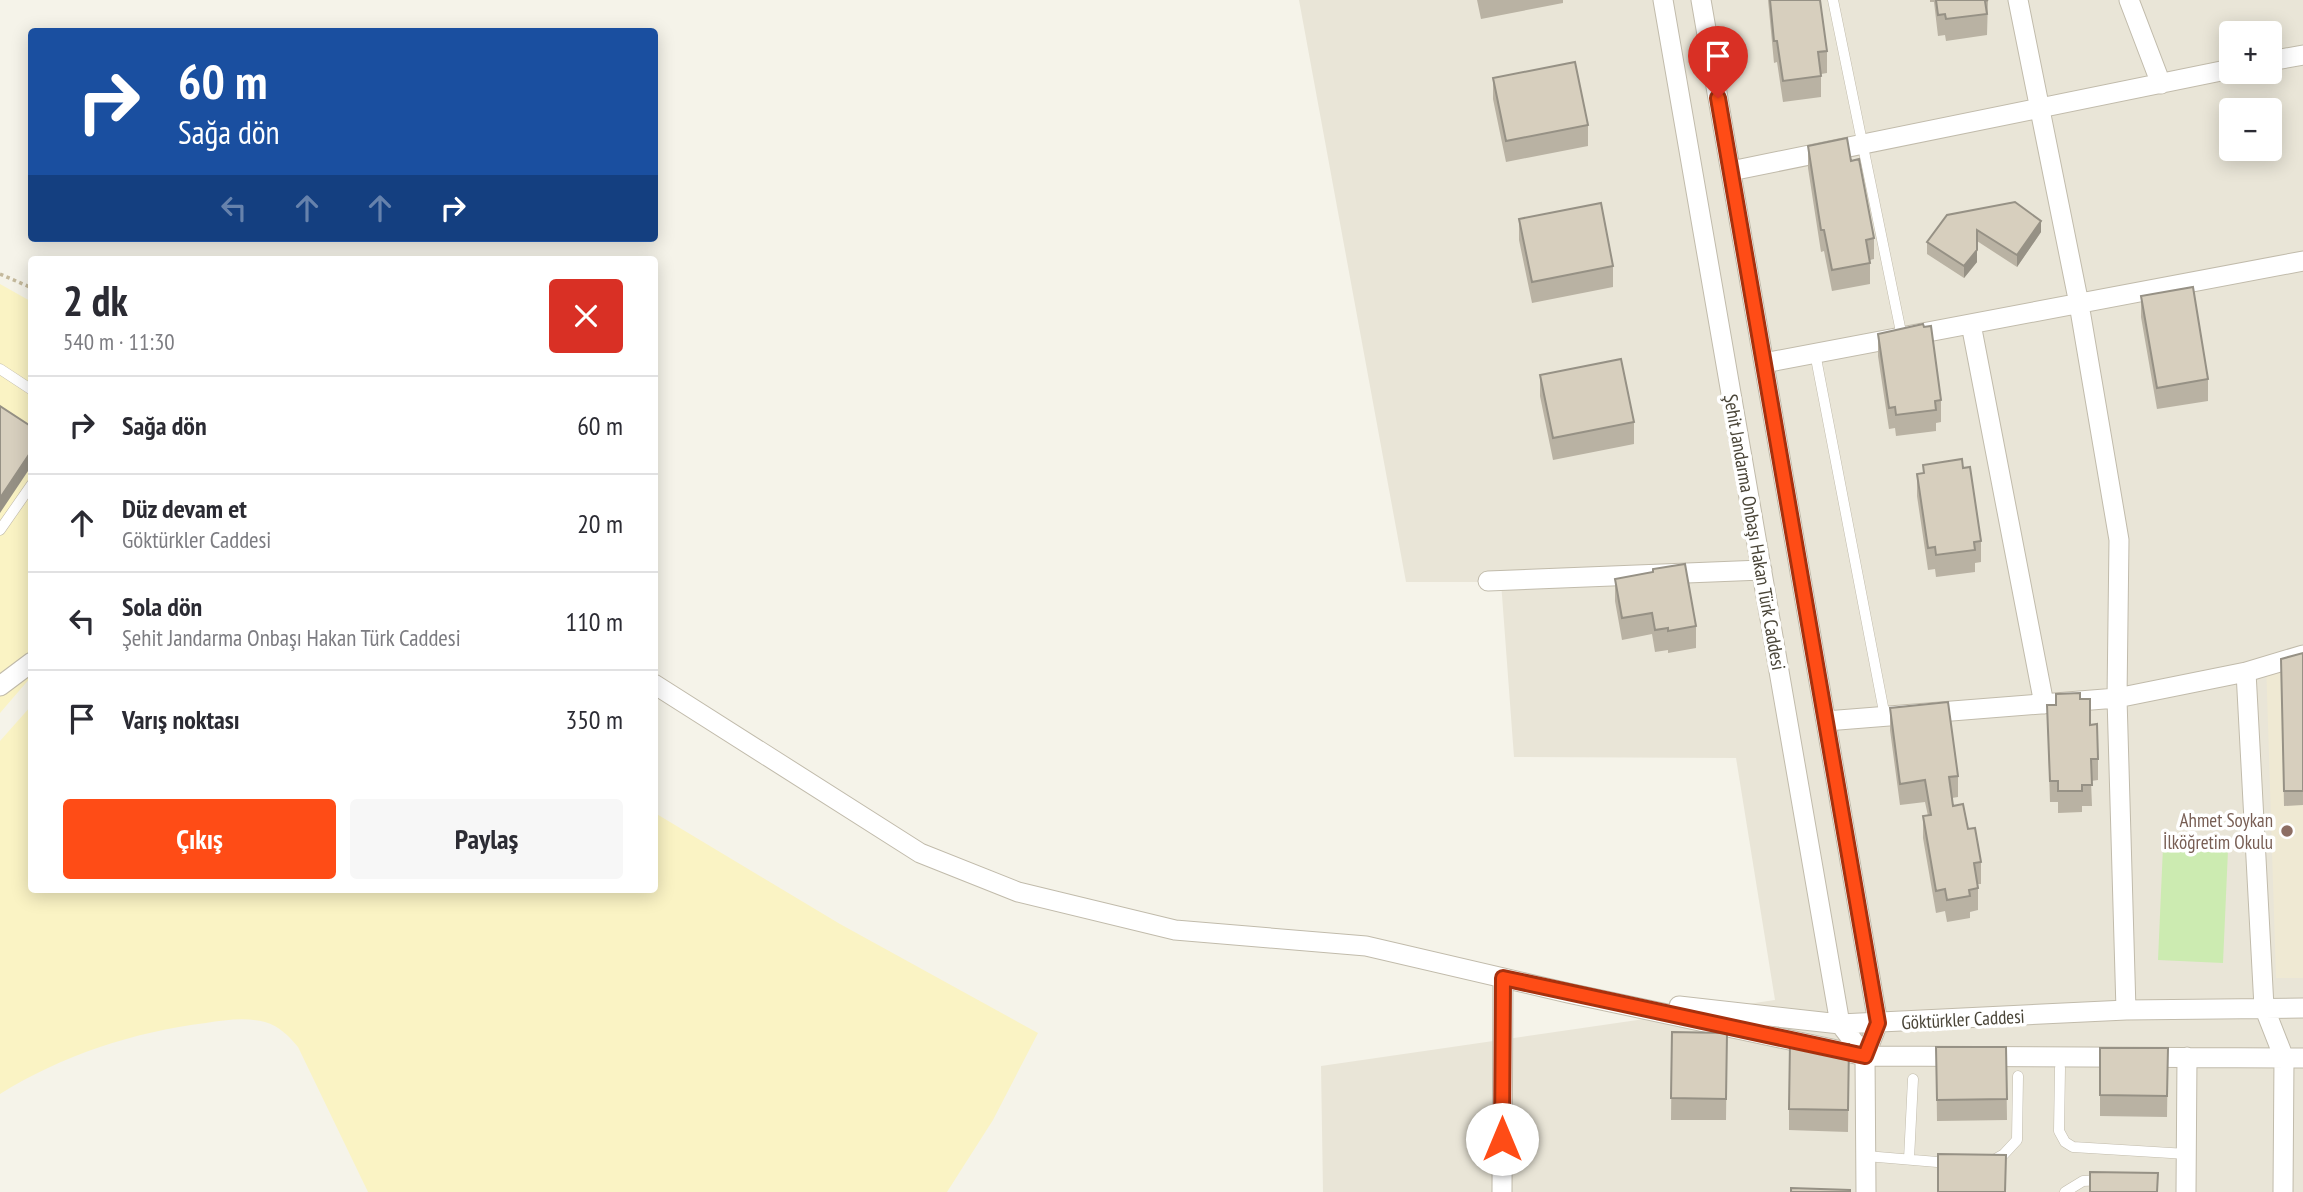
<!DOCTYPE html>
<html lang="tr">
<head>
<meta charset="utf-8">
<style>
  body { margin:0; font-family:"PT Sans Narrow",sans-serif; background:#f7f7f7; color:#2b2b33; height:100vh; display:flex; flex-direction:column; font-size:26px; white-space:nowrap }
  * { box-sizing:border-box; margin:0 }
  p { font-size:23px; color:#7c7c81 }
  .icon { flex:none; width:38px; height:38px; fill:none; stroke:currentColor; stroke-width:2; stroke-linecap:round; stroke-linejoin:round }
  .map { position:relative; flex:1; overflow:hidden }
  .sheet { position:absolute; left:28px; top:256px; width:630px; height:637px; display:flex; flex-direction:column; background:#fff; border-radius:7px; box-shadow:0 4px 18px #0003 }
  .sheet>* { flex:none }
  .banner { position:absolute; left:28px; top:28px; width:630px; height:214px; border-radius:7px; box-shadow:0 4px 18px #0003; background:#1a4fa0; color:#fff; overflow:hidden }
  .tools { position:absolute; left:2219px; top:21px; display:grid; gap:14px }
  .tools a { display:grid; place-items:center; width:63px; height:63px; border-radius:7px; background:#fff; box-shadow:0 4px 18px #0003; font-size:35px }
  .pin { position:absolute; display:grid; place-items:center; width:60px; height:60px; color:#fff; margin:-72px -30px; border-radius:50% 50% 50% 0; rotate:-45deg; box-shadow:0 0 7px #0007 }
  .pin .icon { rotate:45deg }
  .me { position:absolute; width:77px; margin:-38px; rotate:0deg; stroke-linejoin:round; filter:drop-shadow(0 0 5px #0008) }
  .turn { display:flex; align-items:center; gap:24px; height:147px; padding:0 35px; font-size:32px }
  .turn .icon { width:91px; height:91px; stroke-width:2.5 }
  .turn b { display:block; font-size:49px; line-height:60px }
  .lanes { display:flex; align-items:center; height:66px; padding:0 35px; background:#0003; justify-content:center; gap:35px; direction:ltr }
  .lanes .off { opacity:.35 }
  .round { display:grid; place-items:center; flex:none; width:74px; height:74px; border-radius:7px; background:#f7f7f7 }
  .headline { display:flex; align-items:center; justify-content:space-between; height:119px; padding:0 35px }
  h1 { font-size:42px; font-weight:700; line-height:52px }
  .cta { display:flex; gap:14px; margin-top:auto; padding:14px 35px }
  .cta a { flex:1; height:80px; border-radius:7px; background:#ff4c16; color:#fff; font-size:28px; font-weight:700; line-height:80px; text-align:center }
  .cta a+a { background:#f7f7f7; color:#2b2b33 }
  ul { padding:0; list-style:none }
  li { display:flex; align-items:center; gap:21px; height:98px; padding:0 35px; border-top:2px solid #e1e1e2 }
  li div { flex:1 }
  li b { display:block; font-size:26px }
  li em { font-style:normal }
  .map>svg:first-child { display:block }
  .residential { fill:#e9e5d7; fill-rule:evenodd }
  .education { fill:#efe9d3 }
  .green { fill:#ccebb1 }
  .sand { fill:#faf3c4 }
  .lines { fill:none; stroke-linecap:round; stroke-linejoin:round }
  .service-casing { stroke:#c1bbab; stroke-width:11 }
  .minor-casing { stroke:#c1bbab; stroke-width:21 }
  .path { stroke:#c4b99c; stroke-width:3.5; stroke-dasharray:3.5 3.5; stroke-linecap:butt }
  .service { stroke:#fff; stroke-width:10 }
  .minor { stroke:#fff; stroke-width:19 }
  .wall { fill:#b9b2a3 }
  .shaded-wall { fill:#969185 }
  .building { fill:#d7cfbe; stroke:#969185; stroke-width:2 }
  .route-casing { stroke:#a6310e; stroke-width:18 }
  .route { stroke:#ff4c16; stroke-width:12 }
  .education-dot { fill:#8d6e63; stroke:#fff; stroke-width:2.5 }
  .labels { text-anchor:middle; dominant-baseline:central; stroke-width:7; stroke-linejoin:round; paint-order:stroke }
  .street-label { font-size:19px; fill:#494437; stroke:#fff }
  .education-label { font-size:19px; fill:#785e54; stroke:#fff; text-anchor:end }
</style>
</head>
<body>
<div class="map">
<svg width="2303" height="1192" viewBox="0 0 2303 1192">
  <rect width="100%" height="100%" fill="#f5f3e9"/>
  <path class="residential" d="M1299,0H2303V1192H1323L1321,1066L1775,1000L1736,758L1514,757L1501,582H1406ZM2231,33H2270V72H2231ZM2231,110H2270V149H2231Z"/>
  <path class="education" d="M2266,661L2303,683V978H2276Z"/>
  <path class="green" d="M2163,847L2228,850L2223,963L2158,960Z"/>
  <path class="sand" d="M0,284L32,302L31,677L0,713Z
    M31,706L32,889H654L655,813L840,924L1038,1033L993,1120L947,1192H368L298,1047C289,1036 279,1026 265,1022C246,1017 225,1020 206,1023C133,1032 63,1055 0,1094V741Z"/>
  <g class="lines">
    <defs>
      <path id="service" d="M1833,0L1902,337
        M1815,353L1885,717
        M0,369L32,390
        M0,530L32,484
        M2060,1068L2059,1131L2065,1142L2073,1147L2187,1154
        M1866,1156L1949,1163
        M1909,1159L1913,1079
        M1992,1161L2004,1154L2017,1140L2018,1076
        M2065,1192L2083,1181L2103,1180"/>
      <path id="minor" d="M1663,0L1840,1024L1865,1056
        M1701,0L1878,1023L1865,1056L1866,1192
        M2018,0L2079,304L2119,540L2117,698L2126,1010
        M2129,0L2161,84
        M2270,61L2303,55
        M1731,171L2231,69
        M1971,324L2044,704
        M1764,363L2303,261
        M1488,581L1762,570
        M2246,672L2264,1007L2284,1058L2283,1192
        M654,684L920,853L1018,892L1175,930L1366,946L1568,993L1865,1056L2303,1058
        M0,686L32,662
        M1826,721L2117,698L2246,672L2303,655
        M1679,1006L1840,1024L2126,1010L2303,1008
        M1502,1192L1503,978
        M2186,1192L2187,1057"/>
    </defs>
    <use href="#service" class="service-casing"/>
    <use href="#minor" class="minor-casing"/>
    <path class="path" d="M0,274L32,288"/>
    <use href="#service" class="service"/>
    <use href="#minor" class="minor"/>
  </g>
  <path class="wall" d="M1477,0H1563V3L1481,19Z
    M1768,0H1820L1827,51V73L1821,74V97L1783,102L1777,62L1774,63Z
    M1930,0H1988L1987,35L1946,41L1945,35L1938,36L1934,2H1930Z
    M1493,78L1588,125V146L1506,162L1493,99Z
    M1808,146L1851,161L1874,238V259L1870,260V284L1832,291L1824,251L1821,252L1808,168Z
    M1947,215L2041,232L2017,267L1977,241V262L1964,278L1927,254V242Z
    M1519,219L1613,266V287L1532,303L1519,240Z
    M2141,296L2208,379V401L2157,409L2141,317Z
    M1878,334L1941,400V422L1936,423V431L1896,436L1895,428L1889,429L1878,356Z
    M1540,375L1634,422V444L1553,460L1540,396Z
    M1923,465L1963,468L1981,541V562L1975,563V572L1936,577L1935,569L1928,570L1917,496V474L1923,473Z
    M1653,569L1696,626V648L1668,653V650L1655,652L1652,634L1622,640L1615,601V579L1653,572Z
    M2303,653V805L2284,806L2281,659Z
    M2080,699L2090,725L2098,759V780L2091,781L2092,806H2082V812L2058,813V802H2050L2047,705H2056Z
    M1890,708L1958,776V797L1952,798L1953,806L1968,829L1981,862V884H1978V910L1970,912V918L1947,922L1945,911L1936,913L1923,838V816H1928L1925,802L1900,805L1890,730Z
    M1672,1032L1727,1033L1726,1120H1671Z
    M1849,1044L1848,1132L1789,1130V1109Z
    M1936,1047H2006L2007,1120L1937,1121Z
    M2100,1048H2168L2167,1117L2100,1116Z"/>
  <path class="shaded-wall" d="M2041,221V232L2017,267V255Z
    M1977,250V262L1964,278V266Z
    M32,450V465L0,513V498Z"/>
  <path class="building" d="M1770,0H1820L1827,51L1818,52L1821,76L1783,81L1777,41H1774Z
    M1936,0H1988L1985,1L1987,14L1946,19L1945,14L1938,15Z
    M1575,62L1588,125L1506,141L1493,78Z
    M1847,138L1851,161L1859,159L1874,238L1866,240L1870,263L1832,270L1824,230H1821L1808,146Z
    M2015,202L2041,221L2017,255L1977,230V250L1964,266L1927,242L1947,215Z
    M1601,203L1613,266L1532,282L1519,219Z
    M2193,287L2208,379L2157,388L2141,296Z
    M1923,324L1924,327L1931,326L1941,400L1935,401L1936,410L1896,415L1895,407L1889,408L1878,334Z
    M1621,359L1634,422L1553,438L1540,375Z
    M0,406L32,427V450L0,498Z
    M1962,459L1963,468L1970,467L1981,541L1974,542L1975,550L1936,555L1935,547L1928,548L1917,474L1924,473L1923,465Z
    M1685,564L1696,626L1668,631V628L1655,630L1652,613L1622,618L1615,579L1653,572V569Z
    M2303,653V791H2284L2281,659Z
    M2080,693V699H2090V725L2097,724L2098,759H2091L2092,785H2082V791H2058V781H2050L2047,705H2056V694Z
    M1948,702L1958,776L1949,777L1953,806L1963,804L1968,829L1975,828L1981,862L1974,863L1978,888L1969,890L1970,896L1947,900L1945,889L1936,891L1923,816L1931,815L1925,780L1900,784L1890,708Z
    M1672,1032L1727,1033L1726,1099L1671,1098Z
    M1790,1043L1849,1044L1848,1110L1789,1109Z
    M1936,1047H2006L2007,1099L1937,1100Z
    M2100,1048H2168L2167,1096L2100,1095Z
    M1938,1154L2006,1155L2005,1192H1938Z
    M2090,1172L2158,1173L2157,1192H2090Z
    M1791,1188L1850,1190V1192H1791Z"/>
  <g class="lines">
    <defs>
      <path id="route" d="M1502,1139L1503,978L1865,1056L1878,1023L1718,98"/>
    </defs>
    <use href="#route" class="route-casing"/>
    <use href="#route" class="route"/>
  </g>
  <circle class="education-dot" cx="2287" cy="831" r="7"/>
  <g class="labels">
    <g class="street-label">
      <text transform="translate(1755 532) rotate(80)">Şehit Jandarma Onbaşı Hakan Türk Caddesi</text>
      <text transform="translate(1963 1019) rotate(-3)">Göktürkler Caddesi</text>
    </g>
    <g class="education-label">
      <text x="2273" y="820">Ahmet Soykan<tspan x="2273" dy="22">İlköğretim Okulu</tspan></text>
    </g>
  </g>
</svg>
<div class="tools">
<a>+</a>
<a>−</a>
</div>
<div class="pin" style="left:1718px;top:98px;background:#d93025"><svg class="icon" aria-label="arrive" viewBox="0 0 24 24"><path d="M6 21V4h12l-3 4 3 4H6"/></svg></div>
<svg class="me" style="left:1502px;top:1139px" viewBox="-20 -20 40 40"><circle r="19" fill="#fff"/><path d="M0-13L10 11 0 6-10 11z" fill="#ff4c16"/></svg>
<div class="banner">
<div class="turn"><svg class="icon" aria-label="right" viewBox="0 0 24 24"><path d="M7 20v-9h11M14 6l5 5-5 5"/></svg><div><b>60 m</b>Sağa dön</div></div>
<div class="lanes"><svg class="icon off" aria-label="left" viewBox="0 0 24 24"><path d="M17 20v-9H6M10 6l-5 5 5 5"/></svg><svg class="icon off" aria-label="ahead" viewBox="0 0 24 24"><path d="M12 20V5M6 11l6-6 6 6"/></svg><svg class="icon off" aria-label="ahead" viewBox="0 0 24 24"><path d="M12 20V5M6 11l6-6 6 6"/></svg><svg class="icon" aria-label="right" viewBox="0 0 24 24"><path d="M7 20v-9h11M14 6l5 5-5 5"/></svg></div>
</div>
<section class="sheet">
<div class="headline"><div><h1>2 dk</h1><p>540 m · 11:30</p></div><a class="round" style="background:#d93025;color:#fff"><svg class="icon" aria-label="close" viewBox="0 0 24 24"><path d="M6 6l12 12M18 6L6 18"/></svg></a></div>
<ul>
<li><svg class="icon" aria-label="right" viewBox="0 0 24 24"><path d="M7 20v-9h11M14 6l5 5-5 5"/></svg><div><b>Sağa dön</b></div><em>60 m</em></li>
<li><svg class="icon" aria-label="ahead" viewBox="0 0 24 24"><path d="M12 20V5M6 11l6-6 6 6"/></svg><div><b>Düz devam et</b><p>Göktürkler Caddesi</p></div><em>20 m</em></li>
<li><svg class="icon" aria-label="left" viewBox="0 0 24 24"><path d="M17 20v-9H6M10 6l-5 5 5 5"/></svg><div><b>Sola dön</b><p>Şehit Jandarma Onbaşı Hakan Türk Caddesi</p></div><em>110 m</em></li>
<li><svg class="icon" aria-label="arrive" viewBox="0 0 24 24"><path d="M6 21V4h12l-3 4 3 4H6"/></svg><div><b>Varış noktası</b></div><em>350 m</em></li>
</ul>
<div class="cta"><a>Çıkış</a><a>Paylaş</a></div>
</section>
</div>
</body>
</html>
